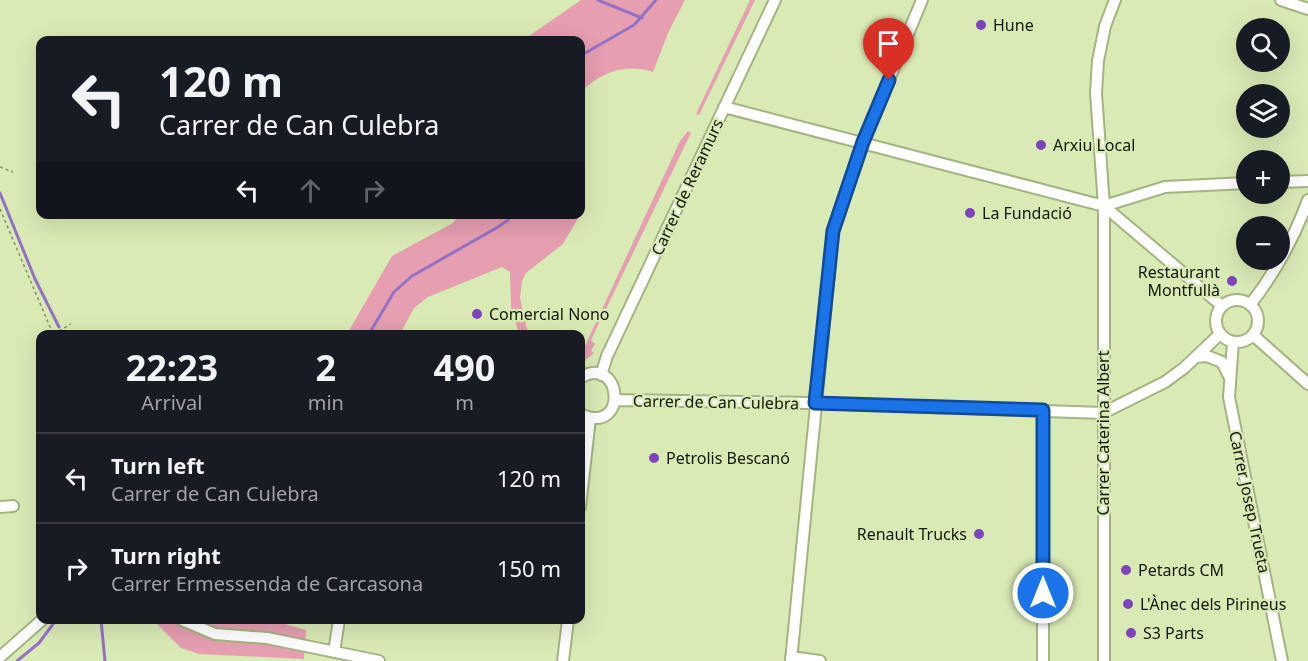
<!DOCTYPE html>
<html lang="en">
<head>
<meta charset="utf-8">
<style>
  body { margin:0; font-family:"Noto Sans",sans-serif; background:#20242c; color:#f1f3f6; height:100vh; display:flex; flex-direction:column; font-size:22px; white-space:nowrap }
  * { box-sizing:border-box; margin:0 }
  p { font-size:20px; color:#9ea1a6 }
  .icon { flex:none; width:33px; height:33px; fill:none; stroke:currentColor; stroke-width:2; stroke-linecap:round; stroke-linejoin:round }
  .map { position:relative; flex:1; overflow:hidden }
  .drawer { position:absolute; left:36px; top:330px; width:549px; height:294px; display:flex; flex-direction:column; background:#171b24; border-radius:12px; box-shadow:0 6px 24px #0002 }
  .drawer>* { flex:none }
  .banner { position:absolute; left:36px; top:36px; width:549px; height:183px; border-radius:12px; box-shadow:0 6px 24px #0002; background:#171b24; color:#f1f3f6; overflow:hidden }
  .fabs { position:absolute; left:1236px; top:18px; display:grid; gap:12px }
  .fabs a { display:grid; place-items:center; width:54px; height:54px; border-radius:50%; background:#171b24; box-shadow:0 6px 24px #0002; font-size:30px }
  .pin { position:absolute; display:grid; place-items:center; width:51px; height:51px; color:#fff; margin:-62px -26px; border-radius:50% 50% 50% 0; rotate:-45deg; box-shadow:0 0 6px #0007 }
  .pin .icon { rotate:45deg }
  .me { position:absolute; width:66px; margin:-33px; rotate:0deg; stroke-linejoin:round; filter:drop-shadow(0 0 4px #0008) }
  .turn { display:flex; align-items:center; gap:21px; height:126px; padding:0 24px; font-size:27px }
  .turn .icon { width:78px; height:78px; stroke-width:2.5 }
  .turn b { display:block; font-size:42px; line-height:51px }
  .lanes { display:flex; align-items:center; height:57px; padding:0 24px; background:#0003; justify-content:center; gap:30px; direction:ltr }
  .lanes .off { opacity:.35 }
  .eta { display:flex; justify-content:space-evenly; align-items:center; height:102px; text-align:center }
  .eta b { font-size:36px; font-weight:700; line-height:42px }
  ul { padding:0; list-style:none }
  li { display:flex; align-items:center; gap:18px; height:90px; padding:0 24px; border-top:2px solid #363941 }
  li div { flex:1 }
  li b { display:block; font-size:22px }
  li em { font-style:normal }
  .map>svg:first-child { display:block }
  .green { fill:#e59fb0 }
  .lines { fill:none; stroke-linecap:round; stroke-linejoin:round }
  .stream { stroke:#9571c5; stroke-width:3 }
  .minor-casing { stroke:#a3b481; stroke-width:14 }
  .path { stroke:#818e67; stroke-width:1.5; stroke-dasharray:3 3; stroke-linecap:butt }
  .minor { stroke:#fff; stroke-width:10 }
  .route-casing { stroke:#114b97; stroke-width:15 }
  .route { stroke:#1a73e8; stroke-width:10 }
  .poi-dot { fill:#7d44ba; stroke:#d9ebb5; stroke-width:2 }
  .labels { text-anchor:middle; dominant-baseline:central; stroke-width:4.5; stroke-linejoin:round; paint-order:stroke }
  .poi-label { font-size:16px; fill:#131905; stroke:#d9ebb5; text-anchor:start }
  .street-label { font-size:16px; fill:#131905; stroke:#d9ebb5 }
</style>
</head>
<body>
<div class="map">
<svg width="1308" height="661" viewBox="0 0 1308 661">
  <rect width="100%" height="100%" fill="#d9ebb5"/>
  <path class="green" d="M581,0H685L668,33L653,72C626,63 601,72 581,92L580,40H523Z
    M750,0H755L699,115L696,114Z
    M688,131L691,133L591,340L595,344L591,351L594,353L581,364L585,346L680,141Z
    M460,214L580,215L563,244L526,273L522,281L520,298L528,334H519L511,307L510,272L502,267L428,297L414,308L400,334H347L392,256L453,223Z
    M153,620H271L306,630L304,659L199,654L181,648Z"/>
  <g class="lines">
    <path class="stream" d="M598,0L642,18
      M580,56L634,25L656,0
      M0,193L35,279L59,327
      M64,333L65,334
      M369,334L394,292L412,276L498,227L508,220L510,214
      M101,620L105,661
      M17,661L39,643L56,620"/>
    <defs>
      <path id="minor" d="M1281,0L1308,9
        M724,107L1104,206L1222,306
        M1280,182L1308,181
        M1104,206L1165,187L1246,183
        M1216 321a21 21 0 1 1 42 0a21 21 0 1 1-42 0Z
        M1250,305C1275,273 1294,238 1308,200
        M1253,335L1308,384
        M1233,342L1229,397L1282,661
        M1197,357L1207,356L1222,362L1230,378
        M601,375L607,356L775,0
        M580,378C622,352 630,437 580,414
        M616,400L815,403L1103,413L1165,382L1184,368L1220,334
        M1043,410V661
        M0,507L13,506
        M580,507L590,418
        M182,620L215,634L267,638L379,661
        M334,652L339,620
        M0,657L42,620
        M791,657L820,661
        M563,661L568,620
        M791,661L833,231L863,142L922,0
        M1104,661V206L1096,93L1098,61L1105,26L1115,0"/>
    </defs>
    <use href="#minor" class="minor-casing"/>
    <path class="path" d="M0,167L13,172
      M0,209L53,334
      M54,334L71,324"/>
    <use href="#minor" class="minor"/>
  </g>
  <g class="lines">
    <defs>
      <path id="route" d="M889,80L863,142L833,231L815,403L1043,410V593"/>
    </defs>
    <use href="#route" class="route-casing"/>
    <use href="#route" class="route"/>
  </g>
  <g class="poi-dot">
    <circle cx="981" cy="25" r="6"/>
    <circle cx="1041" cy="145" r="6"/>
    <circle cx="970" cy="213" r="6"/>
    <circle cx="1232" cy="281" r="6"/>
    <circle cx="477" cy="314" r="6"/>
    <circle cx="654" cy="458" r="6"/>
    <circle cx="979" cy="534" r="6"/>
    <circle cx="1126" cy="570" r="6"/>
    <circle cx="1128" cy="604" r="6"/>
    <circle cx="1131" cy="633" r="6"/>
  </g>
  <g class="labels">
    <g class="poi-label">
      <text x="993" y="25">Hune</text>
      <text x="1053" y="145">Arxiu Local</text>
      <text x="982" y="213">La Fundació</text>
      <text x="1220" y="272" text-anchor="end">Restaurant<tspan x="1220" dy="18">Montfullà</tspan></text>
      <text x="489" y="314">Comercial Nono</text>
      <text x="666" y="458">Petrolis Bescanó</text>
      <text x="967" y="534" text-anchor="end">Renault Trucks</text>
      <text x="1138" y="570">Petards CM</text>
      <text x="1140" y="604">L'Ànec dels Pirineus</text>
      <text x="1143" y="633">S3 Parts</text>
    </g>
    <g class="street-label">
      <text transform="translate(687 187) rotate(-65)">Carrer de Reramurs</text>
      <text transform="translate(716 402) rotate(1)">Carrer de Can Culebra</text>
      <text transform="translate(1103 433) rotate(-90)">Carrer Caterina Albert</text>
      <text transform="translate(1250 502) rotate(78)">Carrer Josep Trueta</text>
    </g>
  </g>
</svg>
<div class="fabs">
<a><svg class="icon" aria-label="search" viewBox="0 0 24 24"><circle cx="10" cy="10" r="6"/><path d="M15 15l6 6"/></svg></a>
<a><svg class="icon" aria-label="layers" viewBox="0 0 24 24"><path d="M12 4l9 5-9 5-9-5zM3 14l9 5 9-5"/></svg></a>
<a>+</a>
<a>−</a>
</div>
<div class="pin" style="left:889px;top:80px;background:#d93025"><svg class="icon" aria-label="arrive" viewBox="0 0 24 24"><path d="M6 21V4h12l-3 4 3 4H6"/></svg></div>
<svg class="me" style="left:1043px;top:593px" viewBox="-20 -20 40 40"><circle r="17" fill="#1a73e8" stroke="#fff" stroke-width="3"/><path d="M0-11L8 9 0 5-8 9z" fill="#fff"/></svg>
<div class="banner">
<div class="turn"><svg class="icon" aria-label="left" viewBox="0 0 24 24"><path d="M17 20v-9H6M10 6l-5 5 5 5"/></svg><div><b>120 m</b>Carrer de Can Culebra</div></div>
<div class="lanes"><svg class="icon" aria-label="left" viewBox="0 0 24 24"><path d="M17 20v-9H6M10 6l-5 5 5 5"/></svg><svg class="icon off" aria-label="ahead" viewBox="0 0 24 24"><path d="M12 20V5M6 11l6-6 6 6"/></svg><svg class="icon off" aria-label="right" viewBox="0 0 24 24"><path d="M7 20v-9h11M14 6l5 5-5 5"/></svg></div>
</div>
<section class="drawer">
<div class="eta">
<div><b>22:23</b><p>Arrival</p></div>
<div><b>2</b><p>min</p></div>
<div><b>490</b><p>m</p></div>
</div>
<ul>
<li><svg class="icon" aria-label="left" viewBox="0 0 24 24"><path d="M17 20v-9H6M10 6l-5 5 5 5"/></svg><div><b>Turn left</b><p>Carrer de Can Culebra</p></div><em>120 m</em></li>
<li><svg class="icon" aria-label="right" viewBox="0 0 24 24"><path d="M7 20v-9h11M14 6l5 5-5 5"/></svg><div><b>Turn right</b><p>Carrer Ermessenda de Carcasona</p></div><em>150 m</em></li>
</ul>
</section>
</div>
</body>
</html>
